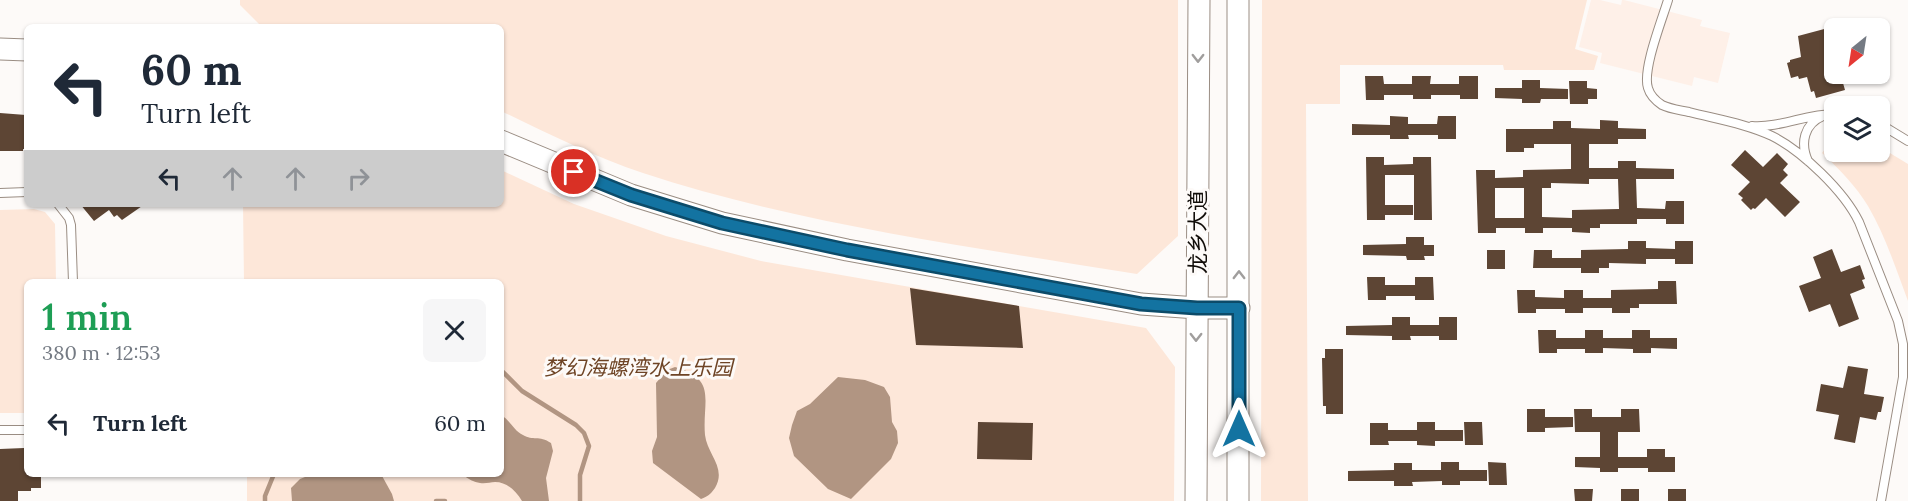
<!DOCTYPE html>
<html lang="en">
<head>
<meta charset="utf-8">
<style>
  body { margin:0; font-family:Lora,"Noto Sans SC",serif; background:#f6f6f7; color:#1f2937; height:100vh; display:flex; flex-direction:column; font-size:22px; white-space:nowrap }
  * { box-sizing:border-box; margin:0 }
  p { font-size:20px; color:#747a83 }
  .icon { flex:none; width:33px; height:33px; fill:none; stroke:currentColor; stroke-width:2; stroke-linecap:round; stroke-linejoin:round }
  .map { position:relative; flex:1; overflow:hidden }
  .side { position:absolute; left:24px; top:279px; width:480px; height:198px; display:flex; flex-direction:column; background:#fff; border-radius:9px; box-shadow:0 2px 4px #0004 }
  .side>* { flex:none }
  .top-card { position:absolute; left:24px; top:24px; width:480px; height:183px; border-radius:9px; box-shadow:0 2px 4px #0004; background:#fff; color:#1f2937; overflow:hidden }
  .needle { width:39px; rotate:210deg }
  .buttons { position:absolute; left:1824px; top:18px; display:grid; gap:12px }
  .buttons a { display:grid; place-items:center; width:66px; height:66px; border-radius:9px; background:#fff; box-shadow:0 2px 4px #0004; font-size:30px }
  .pin { position:absolute; display:grid; place-items:center; width:51px; height:51px; color:#fff; margin:-26px; border:3px solid #fff; border-radius:50%; box-shadow:0 2px 6px #0007 }
  .me { position:absolute; width:66px; margin:-33px; rotate:0deg; stroke-linejoin:round; filter:drop-shadow(0 0 4px #0008) }
  .turn { display:flex; align-items:center; gap:21px; height:126px; padding:0 18px; font-size:27px }
  .turn .icon { width:78px; height:78px; stroke-width:2.5 }
  .turn b { display:block; font-size:42px; line-height:51px }
  .lanes { display:flex; align-items:center; height:57px; padding:0 18px; background:#0003; justify-content:center; gap:30px; direction:ltr }
  .lanes .off { opacity:.35 }
  .round { display:grid; place-items:center; flex:none; width:63px; height:63px; border-radius:9px; background:#f6f6f7 }
  .overview { display:flex; align-items:center; justify-content:space-between; height:102px; padding:0 18px }
  h1 { font-size:36px; font-weight:600; line-height:45px; color:#1e9e55 }
  ul { padding:0; list-style:none }
  li { display:flex; align-items:center; gap:18px; height:84px; padding:0 18px }
  li div { flex:1 }
  li b { display:block; font-size:22px }
  li em { font-style:normal }
  .map>svg:first-child { display:block }
  .built { fill:#fef0e8 }
  .green { fill:#fde7d9 }
  .water { fill:#b19582 }
  .lines { fill:none; stroke-linecap:round; stroke-linejoin:round }
  .stream { stroke:#b19582; stroke-width:4.5 }
  .building { fill:#5d4534; fill-rule:evenodd }
  .lane-casing { stroke:#9a8d83; stroke-width:10 }
  .secondary-casing { stroke:#9a8d83; stroke-width:23 }
  .lane { stroke:#fff; stroke-width:8 }
  .secondary { stroke:#fff; stroke-width:21 }
  .oneway { stroke:#a09e9d }
  .route-casing { stroke:#0c4b69; stroke-width:15 }
  .route { stroke:#1373a1; stroke-width:10 }
  .labels { text-anchor:middle; dominant-baseline:central; stroke-width:6; stroke-linejoin:round; paint-order:stroke }
  .street-label { font-size:21px; fill:#110d09; stroke:#fdfaf8 }
  .park-label { font-size:21px; font-style:italic; fill:#6e4425; stroke:#fdfaf8 }
</style>
</head>
<body>
<div class="map">
<svg width="1908" height="501" viewBox="0 0 1908 501">
  <rect width="100%" height="100%" fill="#fdfaf8"/>
  <path class="built" d="M1591,0H1600L1621,5L1622,0H1624L1702,20L1700,26L1730,33L1718,83L1694,77L1692,86L1600,63L1602,53L1579,47Z"/>
  <path class="green" d="M240,0H1178V236L1137,274C973,247 801,225 643,173C594,157 547,133 501,111V27H262L240,5Z
    M1262,0H1587L1575,49L1598,56L1594,70H1504L1503,65H1340V104H1306L1308,501H1261Z
    M1832,140H1834V152H1880V147L1908,164V301C1896,269 1885,235 1868,206C1856,186 1839,169 1822,153Z
    M501,170L574,204L666,236L761,261L1146,328L1175,367L1174,501H247V474H501V282H244L243,204H501Z
    M34,209L45,212L55,224L56,282H27V413H0V210Z"/>
  <path class="water" d="M675,367C718,379 702,401 705,435C707,454 727,468 715,488C710,495 708,496 701,499L653,463L652,451L657,437L656,383L667,370Z
    M838,377L865,380L884,387L890,397L892,422L897,431L898,443L891,459L851,499L828,489L794,456L789,438L792,425L797,411L810,404Z
    M501,415C510,420 514,431 523,435C533,441 539,435 551,443L553,451L546,478L549,501H522C516,491 507,482 495,482C490,482 486,484 480,483C474,482 468,479 463,475L501,474Z
    M381,474L392,494L394,501H292L291,488L300,479L310,475Z"/>
  <g class="lines">
    <path class="stream" d="M501,370L522,391L576,425L584,433L589,446L580,475V501
      M265,501V496L274,474
      M436,501H445"/>
  </g>
  <path class="building" d="M1828,28L1834,44V74H1843L1846,83H1843L1845,90L1816,98L1814,91L1811,92L1807,77L1799,79L1798,76L1791,78L1787,63L1790,62V60L1801,57L1798,36Z
    M1365,76H1383L1384,84H1412V76H1431L1430,84H1459V76H1478V99H1460V95H1431V99H1413V95H1384V100H1366Z
    M1522,80H1540V88L1568,89V99H1541L1540,103H1522V99L1495,98V88H1522Z
    M1569,81H1587V88L1597,89V99H1588V104H1570Z
    M0,113L26,115L27,149H23V151H0Z
    M1390,116L1408,117V124H1437L1438,116H1456V139H1438V135H1408L1409,139H1390V135H1352V124L1390,125Z
    M1600,120L1618,121V128L1646,129V139H1618V144H1589V168H1618V161H1636V168L1674,169V179H1636L1637,208L1665,209L1666,201H1684V224H1666V219H1637V224H1600V228H1590V233L1572,232V228H1543V233H1525V228H1496V233H1478L1476,170H1495V178L1523,177V170L1571,169V144H1534V148H1524V152H1506V129H1553V121H1571V128L1600,129ZM1589,179H1618L1619,209L1572,210V218L1542,217V188H1551V183L1589,184ZM1495,188H1524V218H1495Z
    M1745,150L1763,167L1777,153L1788,164L1783,170L1788,175L1780,183L1800,202L1785,217L1766,198L1755,209L1753,208L1751,210L1741,200L1743,198L1738,194L1750,182L1731,165Z
    M1366,157H1384V165L1413,164V157H1431L1432,220H1414V175H1385V205H1413V215H1385V220H1367Z
    M80,204H145L122,220L117,215L114,217L109,210L94,221Z
    M1406,237H1424V245H1434V256H1424L1425,260H1407L1406,256L1363,255V245L1406,244Z
    M1628,241H1646V248L1675,249V241H1693V264H1675V259H1646V264L1609,263V268H1599V273H1581V268H1533L1534,250H1552V258H1581V250L1628,249Z
    M1832,249L1841,272L1860,265L1865,279L1862,280L1865,288L1850,294L1859,319L1839,327L1830,304L1809,312L1799,286L1821,278L1813,257Z
    M1487,250H1505V269H1487Z
    M1367,277H1385V285H1415V277H1433L1434,300H1415V296H1386V300H1368Z
    M1658,281H1676L1677,304H1639V308H1630V313H1612V308H1583V313H1565V309H1536V313H1518L1517,290H1535V297L1564,298V290H1583V298H1611V290L1658,289Z
    M910,288L1019,306L1023,348L916,345Z
    M1392,317H1410V325H1439V317H1457V340H1439V336H1410L1411,340H1392V336L1346,335V326L1392,325Z
    M1538,330H1556V338H1585V330H1603V338H1632V330H1650V338H1677V349L1651,348V353H1633V349L1603,348V353H1585V349H1557V353H1539Z
    M1325,349H1343V414H1326V406H1323L1322,358H1325Z
    M1848,366L1868,369L1864,394L1884,397L1881,412H1878L1876,420L1860,417L1855,443L1834,439L1839,415L1816,411L1821,384L1843,388Z
    M1527,409H1545V417H1573V427L1545,428V432H1527Z
    M1574,409H1592V417H1621V409H1639L1640,432H1618V457H1647V449H1665V457H1675V472H1648V468H1618V472H1600V468L1575,467V457H1600V432H1575Z
    M978,422L1033,423L1032,460L977,459Z
    M1417,422H1435V430H1463V441H1435V446L1417,445V441H1388L1389,445H1370V423H1388V430H1417Z
    M1464,422H1482L1483,445H1465Z
    M24,448V452H27V474L41,475V488H31V491H18V501H0V449Z
    M1441,462H1459V470H1487V481H1460V485H1442V481L1412,482L1413,486H1394V481H1348V471L1394,470V463H1412V470H1441Z
    M1488,462L1506,463L1507,485H1489Z
    M1574,489H1593L1592,501H1575Z
    M1621,489H1639V501H1621Z
    M1668,489H1686V501H1668Z"/>
  <g class="lines">
    <defs>
      <path id="lane" d="M1668,0C1662,20 1642,70 1648,88C1650,95 1656,101 1662,105C1670,109 1680,110 1689,112C1716,119 1747,124 1772,136C1802,151 1844,191 1859,222L1898,321L1903,344V377L1881,501
        M1880,124L1908,141
        M1752,126C1780,128 1806,114 1834,114
        M1808,161C1800,143 1804,124 1823,116
        M0,193L27,192
        M58,204L69,218L71,225L73,282
        M0,430H27"/>
      <path id="secondary" d="M0,49L27,50
        M501,141L631,195L722,223L847,250L1141,304L1197,308H1239
        M1196,501L1199,0
        M1238,501V0"/>
    </defs>
    <use href="#lane" class="lane-casing"/>
    <use href="#secondary" class="secondary-casing"/>
    <use href="#lane" class="lane"/>
    <use href="#secondary" class="secondary"/>
  </g>
  <defs><path id="oneway-chevron" d="M-2-3.5L2.5 0L-2 3.5" fill="none" stroke-width="1.6" stroke-linecap="round" stroke-linejoin="round" transform="scale(1.5)"/></defs>
  <g class="oneway">
    <use href="#oneway-chevron" transform="translate(1198 58) rotate(90)"/>
    <use href="#oneway-chevron" transform="translate(1239 275) rotate(-90)"/>
    <use href="#oneway-chevron" transform="translate(1196 337) rotate(90)"/>
  </g>
  <g class="lines">
    <defs>
      <path id="route" d="M574,172L631,195L722,223L847,250L1141,304L1197,308H1239V429"/>
    </defs>
    <use href="#route" class="route-casing"/>
    <use href="#route" class="route"/>
  </g>
  <g class="labels">
    <g class="street-label">
      <text transform="translate(1197 232) rotate(-90)">龙乡大道</text>
    </g>
    <g class="park-label">
      <text x="638" y="367">梦幻海螺湾水上乐园</text>
    </g>
  </g>
</svg>
<div class="buttons">
<a><svg class="needle" viewBox="-14 -14 28 28"><path d="M0-13l5 13h-10z" fill="#e53935"/><path d="M0 13l5-13h-10z" fill="#747a83"/></svg></a>
<a><svg class="icon" aria-label="layers" viewBox="0 0 24 24"><path d="M12 4l9 5-9 5-9-5zM3 14l9 5 9-5"/></svg></a>
</div>
<div class="pin" style="left:574px;top:172px;background:#d93025"><svg class="icon" aria-label="arrive" viewBox="0 0 24 24"><path d="M6 21V4h12l-3 4 3 4H6"/></svg></div>
<svg class="me" style="left:1239px;top:429px" viewBox="-20 -20 40 40"><path d="M0-17L14 15 0 8-14 15z" fill="#1373a1" stroke="#fff" stroke-width="4"/></svg>
<div class="top-card">
<div class="turn"><svg class="icon" aria-label="left" viewBox="0 0 24 24"><path d="M17 20v-9H6M10 6l-5 5 5 5"/></svg><div><b>60 m</b>Turn left</div></div>
<div class="lanes"><svg class="icon" aria-label="left" viewBox="0 0 24 24"><path d="M17 20v-9H6M10 6l-5 5 5 5"/></svg><svg class="icon off" aria-label="ahead" viewBox="0 0 24 24"><path d="M12 20V5M6 11l6-6 6 6"/></svg><svg class="icon off" aria-label="ahead" viewBox="0 0 24 24"><path d="M12 20V5M6 11l6-6 6 6"/></svg><svg class="icon off" aria-label="right" viewBox="0 0 24 24"><path d="M7 20v-9h11M14 6l5 5-5 5"/></svg></div>
</div>
<section class="side">
<div class="overview"><div><h1>1 min</h1><p>380 m · 12:53</p></div><a class="round"><svg class="icon" aria-label="close" viewBox="0 0 24 24"><path d="M6 6l12 12M18 6L6 18"/></svg></a></div>
<ul>
<li><svg class="icon" aria-label="left" viewBox="0 0 24 24"><path d="M17 20v-9H6M10 6l-5 5 5 5"/></svg><div><b>Turn left</b></div><em>60 m</em></li>
</ul>
</section>
</div>
</body>
</html>
